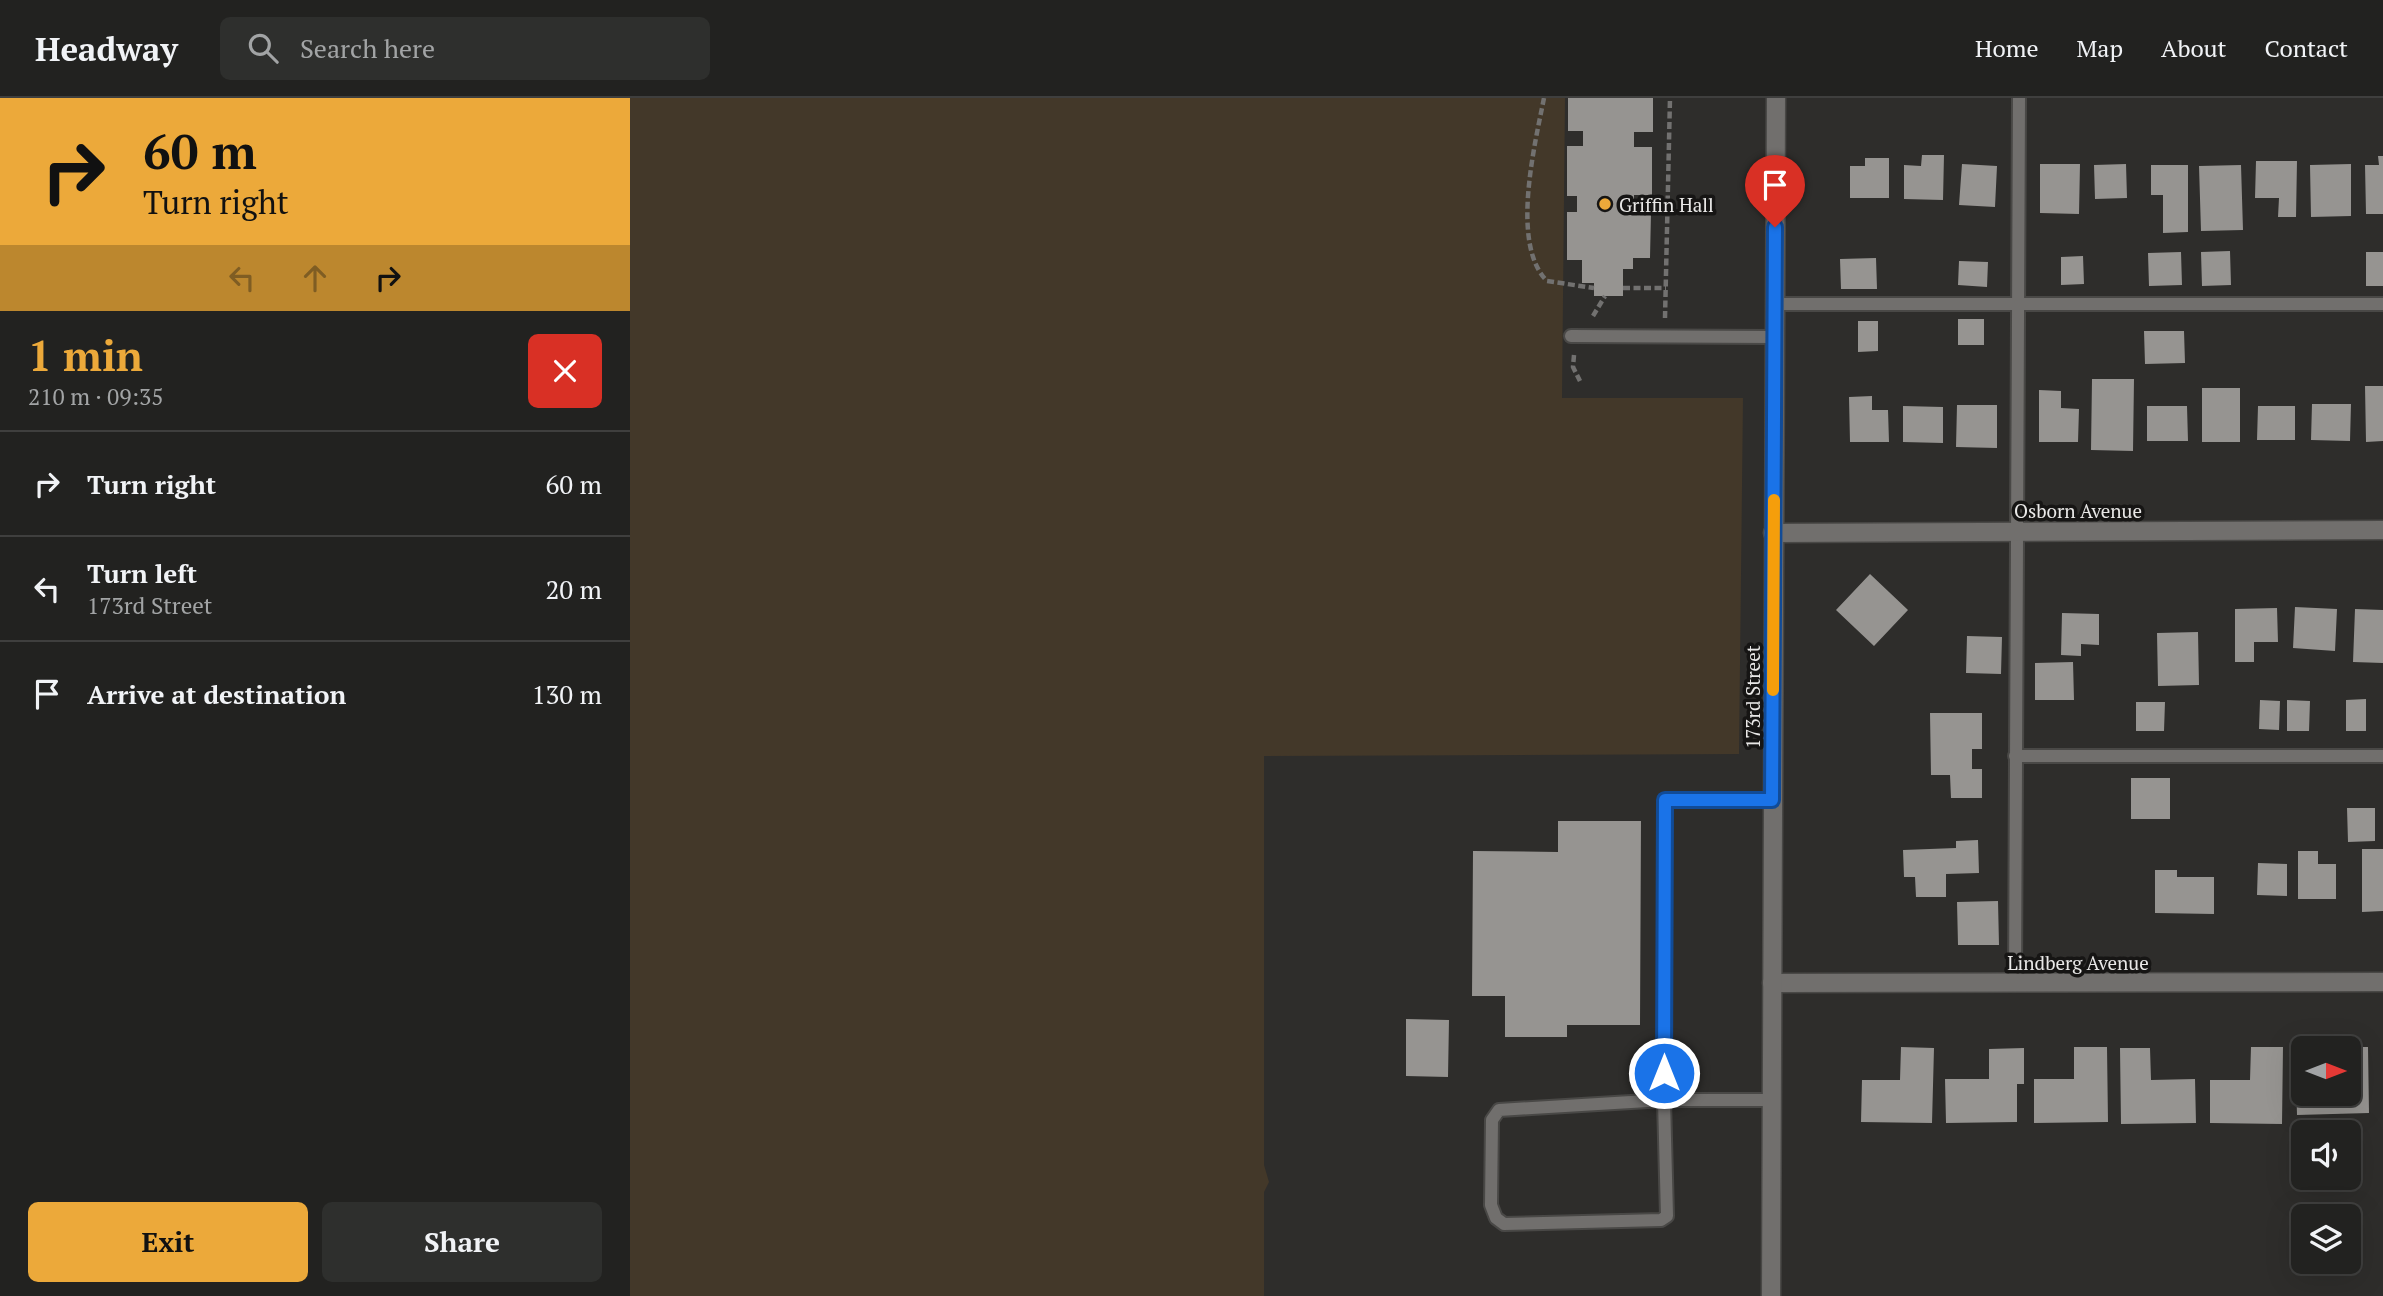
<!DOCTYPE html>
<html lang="en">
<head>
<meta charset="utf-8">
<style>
  body { margin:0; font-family:"PT Serif",serif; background:#2e2f2d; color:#f1f3f6; height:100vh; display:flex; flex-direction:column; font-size:26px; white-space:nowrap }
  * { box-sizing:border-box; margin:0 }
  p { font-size:23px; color:#a2a4a5 }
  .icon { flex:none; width:38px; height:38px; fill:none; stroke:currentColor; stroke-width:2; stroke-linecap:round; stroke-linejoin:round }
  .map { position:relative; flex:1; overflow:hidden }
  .panel { display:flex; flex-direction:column; background:#222220; width:630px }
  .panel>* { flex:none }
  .banner { background:#eca93a; color:#111; overflow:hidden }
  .needle { width:46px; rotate:90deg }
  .fabs { position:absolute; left:1661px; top:938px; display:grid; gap:14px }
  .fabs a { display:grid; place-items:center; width:70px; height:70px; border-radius:10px; background:#222220; box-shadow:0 7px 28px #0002,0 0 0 2px #3f3f3e; font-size:35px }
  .pin { position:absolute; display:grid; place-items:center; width:60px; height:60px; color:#fff; margin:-72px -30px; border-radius:50% 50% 50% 0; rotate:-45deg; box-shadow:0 0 7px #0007 }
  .pin .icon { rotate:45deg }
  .me { position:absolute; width:77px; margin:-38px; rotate:0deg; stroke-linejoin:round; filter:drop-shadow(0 0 5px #0008) }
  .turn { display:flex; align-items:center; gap:24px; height:147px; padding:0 28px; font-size:32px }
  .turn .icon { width:91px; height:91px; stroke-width:2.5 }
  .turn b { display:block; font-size:49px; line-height:60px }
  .lanes { display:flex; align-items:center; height:66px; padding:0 28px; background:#0003; justify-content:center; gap:35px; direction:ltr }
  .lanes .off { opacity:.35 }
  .round { display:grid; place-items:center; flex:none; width:74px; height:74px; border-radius:10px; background:#2e2f2d }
  .overview { display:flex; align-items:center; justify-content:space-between; height:119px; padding:0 28px }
  h1 { font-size:42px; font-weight:600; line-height:52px; color:#eca93a }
  .cta { display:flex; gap:14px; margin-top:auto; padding:14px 28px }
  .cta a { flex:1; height:80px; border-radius:10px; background:#eca93a; color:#111; font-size:28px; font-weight:600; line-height:80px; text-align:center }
  .cta a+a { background:#2e2f2d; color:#f1f3f6 }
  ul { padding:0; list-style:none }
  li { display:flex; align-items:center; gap:21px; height:105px; padding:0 28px; border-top:2px solid #3f3f3e }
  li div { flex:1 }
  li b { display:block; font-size:26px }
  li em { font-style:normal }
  header { display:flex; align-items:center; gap:42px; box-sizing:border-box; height:98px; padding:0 35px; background:#222220; border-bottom:2px solid #3f3f3e }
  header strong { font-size:33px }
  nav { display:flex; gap:38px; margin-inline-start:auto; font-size:24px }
  .search { width:490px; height:63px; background:#2e2f2d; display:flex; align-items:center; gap:18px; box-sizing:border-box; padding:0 24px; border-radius:10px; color:#a2a4a5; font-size:26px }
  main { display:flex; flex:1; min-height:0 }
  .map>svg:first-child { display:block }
  .green { fill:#433829 }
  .building { fill:#969491 }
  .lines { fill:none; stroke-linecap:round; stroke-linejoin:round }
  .service-casing { stroke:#494846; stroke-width:16 }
  .minor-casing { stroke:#494846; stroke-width:21 }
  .tertiary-casing { stroke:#494846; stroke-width:21 }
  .path { stroke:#727170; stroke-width:4.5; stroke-dasharray:7 3.5; stroke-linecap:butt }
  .service { stroke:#716f6d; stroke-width:12 }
  .minor { stroke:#716f6d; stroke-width:18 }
  .tertiary { stroke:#716f6d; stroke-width:18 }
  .route-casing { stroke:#114b97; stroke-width:18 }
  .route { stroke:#1a73e8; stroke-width:12 }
  .slow { stroke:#f59e0b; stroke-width:12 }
  .poi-dot { fill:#eca93a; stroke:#161514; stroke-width:2.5 }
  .labels { text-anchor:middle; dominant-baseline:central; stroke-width:7; stroke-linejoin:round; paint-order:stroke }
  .poi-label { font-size:19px; fill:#e9e8e7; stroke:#161514; text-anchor:start }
  .street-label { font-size:19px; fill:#e9e8e7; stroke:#161514 }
</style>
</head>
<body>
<header>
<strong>Headway</strong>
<div class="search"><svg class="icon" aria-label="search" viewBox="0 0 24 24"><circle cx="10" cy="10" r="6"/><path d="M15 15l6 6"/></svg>Search here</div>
<nav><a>Home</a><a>Map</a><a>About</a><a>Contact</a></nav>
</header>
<main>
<section class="panel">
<div class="banner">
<div class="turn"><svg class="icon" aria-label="right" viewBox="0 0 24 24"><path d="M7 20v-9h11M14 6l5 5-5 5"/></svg><div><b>60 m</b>Turn right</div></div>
<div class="lanes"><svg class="icon off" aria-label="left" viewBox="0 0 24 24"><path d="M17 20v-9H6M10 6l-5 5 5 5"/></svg><svg class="icon off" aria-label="ahead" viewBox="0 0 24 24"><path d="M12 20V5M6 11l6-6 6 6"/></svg><svg class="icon" aria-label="right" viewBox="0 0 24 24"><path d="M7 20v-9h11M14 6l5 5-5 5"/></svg></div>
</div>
<div class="overview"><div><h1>1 min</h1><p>210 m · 09:35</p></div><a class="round" style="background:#d93025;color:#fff"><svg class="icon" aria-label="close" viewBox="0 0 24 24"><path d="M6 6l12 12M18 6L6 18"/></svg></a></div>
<ul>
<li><svg class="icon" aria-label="right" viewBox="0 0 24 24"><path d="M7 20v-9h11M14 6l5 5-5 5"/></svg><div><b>Turn right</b></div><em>60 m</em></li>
<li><svg class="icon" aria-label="left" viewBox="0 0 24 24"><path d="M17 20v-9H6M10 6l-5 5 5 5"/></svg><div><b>Turn left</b><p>173rd Street</p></div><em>20 m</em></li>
<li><svg class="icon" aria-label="arrive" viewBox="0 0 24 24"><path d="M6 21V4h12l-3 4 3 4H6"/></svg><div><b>Arrive at destination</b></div><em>130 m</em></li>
</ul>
<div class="cta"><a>Exit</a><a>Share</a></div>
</section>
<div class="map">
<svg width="1753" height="1198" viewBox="0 0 1753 1198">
  <rect width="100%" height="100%" fill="#2e2d2b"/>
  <path class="green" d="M0,0H935L932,300H1113L1109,656L634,658V1067L639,1084L634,1094V1198H0Z"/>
  <path class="building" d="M938,0H1023V34H1004V49H1022V97H1004V115H1021L1020,160H1003V171H993V198H964V185H952V162H937V114H947V98H937V48H953V33H938Z
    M1292,57H1314L1313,102L1274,101V67L1291,68Z
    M1748,58H1753V116H1736L1735,67H1749Z
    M1235,60H1259V100H1220V68H1235Z
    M1626,63H1667L1666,119H1648L1649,100H1625Z
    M1332,66L1367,68L1365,109L1329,107Z
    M1410,66H1450L1449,116L1410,115Z
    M1496,66L1497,100L1465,101L1464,67Z
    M1721,66V118L1681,119L1680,67Z
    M1521,67H1558V134L1533,135V97H1521Z
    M1611,67L1613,132L1571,133L1569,68Z
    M1600,153L1601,187L1572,188L1571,154Z
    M1551,154L1552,187L1519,188L1518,155Z
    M1736,154H1753V188H1736Z
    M1453,158L1454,186L1431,187V159Z
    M1246,160L1247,191H1211L1210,161Z
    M1329,163L1358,164L1357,189L1328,187Z
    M1328,221H1354V247H1328Z
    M1228,223H1248V253L1228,254Z
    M1514,233H1554L1555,265L1515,266Z
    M1462,281H1504L1503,353L1461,352Z
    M1735,288H1753V343L1736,344Z
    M1572,290H1610V344H1572Z
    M1409,292L1431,293V310L1449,311L1448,344H1409Z
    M1242,298V312H1258L1259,344H1220L1219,299Z
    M1682,306H1721L1720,343L1681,342Z
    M1327,307H1367V350L1326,349Z
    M1273,308L1313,309V345L1273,344Z
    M1517,308H1557L1558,343H1517Z
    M1628,308H1665V342H1627Z
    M1240,476L1278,512L1244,548L1206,512Z
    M1665,509L1707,511L1705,553L1663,550Z
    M1647,510L1648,544H1624V564H1605V511Z
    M1725,511L1753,512V565L1723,564Z
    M1432,515L1469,516V547L1451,546V558L1431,557Z
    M1568,534L1569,587L1528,588L1527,535Z
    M1337,538L1372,539L1371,576L1336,575Z
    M1443,564L1444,602H1405V565Z
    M1736,601V633H1716V602Z
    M1630,602L1650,603L1649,632L1629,631Z
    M1657,602L1680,603L1679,633H1657Z
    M1506,604H1535L1534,633H1506Z
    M1300,615H1352V651H1342V671H1352V700H1321L1320,677H1301Z
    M1501,680H1540V721H1501Z
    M1717,710H1745V743L1718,744Z
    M928,723H1011L1010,927H937V939H875V898H842L843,753L928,754Z
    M1348,742L1349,775L1316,776V799H1286L1285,779H1274L1273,752L1326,750V743Z
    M1732,751H1753V813L1732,814Z
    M1668,753H1688V766H1706V801H1668Z
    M1628,765L1657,766V798L1627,797Z
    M1525,772H1547V779H1584V816L1525,815Z
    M1368,803L1369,847H1328L1327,804Z
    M776,921L819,922L818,979L776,978Z
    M1271,949L1304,950L1302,1025L1231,1024L1232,982H1270Z
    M1444,949H1477L1478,1024L1404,1025V981H1444Z
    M1621,949H1653L1652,1026L1580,1025V982H1620Z
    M1718,949H1738L1739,1015L1667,1017L1666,981H1673V996H1718Z
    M1394,950V986H1387V1024L1316,1025L1315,981H1359V951Z
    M1490,950H1520L1521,982L1565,981L1566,1025L1491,1026Z"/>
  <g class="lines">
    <defs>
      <path id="service" d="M1145,206H1753
        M941,238L1144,239
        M1385,658H1753
        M1142,702H1035L1034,1002H1142
        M1385,885L1389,0
        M1034,1002L1037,1118L1031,1122L874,1126L866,1120L861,1107L862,1022L869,1012Z"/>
      <path id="minor" d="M1143,435L1753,432
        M1142,885L1753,884"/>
      <path id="tertiary" d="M1141,1198L1146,0"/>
    </defs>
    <use href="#service" class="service-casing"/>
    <use href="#minor" class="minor-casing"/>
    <use href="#tertiary" class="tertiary-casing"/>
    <path class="path" d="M914,0C905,46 880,146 917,183L964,190
      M993,190H1036
      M963,218L975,198
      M1035,220L1040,0
      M944,257L943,269L950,283"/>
    <use href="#service" class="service"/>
    <use href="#minor" class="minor"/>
    <use href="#tertiary" class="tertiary"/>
  </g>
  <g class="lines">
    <defs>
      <path id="route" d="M1034,975L1035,702H1142L1145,129"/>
    </defs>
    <use href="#route" class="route-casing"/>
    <use href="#route" class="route"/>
    <path class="slow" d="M1143,592L1144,402"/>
  </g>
  <circle class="poi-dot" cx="975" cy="106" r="7"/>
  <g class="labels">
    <g class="poi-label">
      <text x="989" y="106">Griffin Hall</text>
    </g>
    <g class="street-label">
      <text x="1448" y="412">Osborn Avenue</text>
      <text transform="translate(1122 599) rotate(-90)">173rd Street</text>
      <text x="1448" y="864">Lindberg Avenue</text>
    </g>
  </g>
</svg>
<div class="fabs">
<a><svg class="needle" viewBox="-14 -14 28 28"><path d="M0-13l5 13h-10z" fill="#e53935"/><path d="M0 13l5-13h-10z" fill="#a2a4a5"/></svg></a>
<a><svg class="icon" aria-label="sound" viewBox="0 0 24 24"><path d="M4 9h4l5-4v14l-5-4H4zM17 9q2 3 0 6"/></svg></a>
<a><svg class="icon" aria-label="layers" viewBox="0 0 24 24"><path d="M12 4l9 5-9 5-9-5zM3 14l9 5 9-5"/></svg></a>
</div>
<div class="pin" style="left:1145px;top:129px;background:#d93025"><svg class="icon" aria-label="arrive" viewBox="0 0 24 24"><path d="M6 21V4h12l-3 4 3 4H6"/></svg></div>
<svg class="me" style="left:1034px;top:975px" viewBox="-20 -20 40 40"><circle r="17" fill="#1a73e8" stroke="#fff" stroke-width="3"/><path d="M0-11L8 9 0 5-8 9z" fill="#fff"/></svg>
</div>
</main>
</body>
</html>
